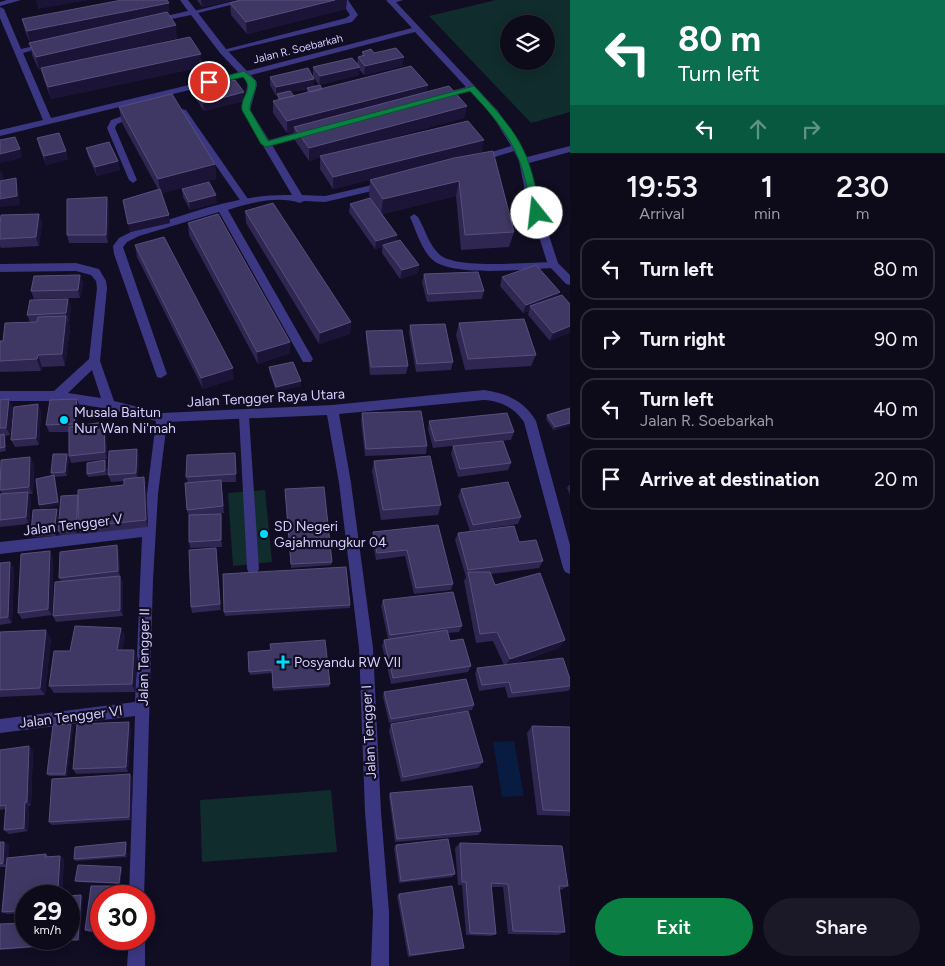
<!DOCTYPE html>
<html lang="en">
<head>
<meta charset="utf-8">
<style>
  body { margin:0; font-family:Figtree,sans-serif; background:#1b1827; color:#f1f3f6; height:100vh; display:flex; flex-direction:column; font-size:19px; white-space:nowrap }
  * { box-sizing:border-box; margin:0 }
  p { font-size:16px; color:#9a9aa2 }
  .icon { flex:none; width:28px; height:28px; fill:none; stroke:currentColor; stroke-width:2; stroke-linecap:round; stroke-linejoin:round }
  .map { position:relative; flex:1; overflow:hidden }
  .drawer { display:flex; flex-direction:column; background:#0d0a1a; width:375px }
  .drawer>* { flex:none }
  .guide { background:#0b6e4f; color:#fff; overflow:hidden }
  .tools { position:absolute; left:500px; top:15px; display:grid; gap:10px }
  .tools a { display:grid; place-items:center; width:55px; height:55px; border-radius:50%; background:#0d0a1a; box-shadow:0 2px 12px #0003,0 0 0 1px #2d2b39; font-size:25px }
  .speed { position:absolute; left:15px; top:885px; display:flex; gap:10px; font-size:25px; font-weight:700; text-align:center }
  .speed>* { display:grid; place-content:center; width:65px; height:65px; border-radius:50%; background:#0d0a1a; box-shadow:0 2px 12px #0003,0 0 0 1px #2d2b39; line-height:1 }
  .speed small { font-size:12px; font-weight:400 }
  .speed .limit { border:8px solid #d22; background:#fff; color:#111 }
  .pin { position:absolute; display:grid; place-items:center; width:42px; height:42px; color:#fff; margin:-21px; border:2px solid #fff; border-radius:50%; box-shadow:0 1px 5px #0007 }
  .me { position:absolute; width:55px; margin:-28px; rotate:344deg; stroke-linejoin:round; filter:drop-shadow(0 0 4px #0008) }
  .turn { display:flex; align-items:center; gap:18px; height:105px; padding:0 25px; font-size:22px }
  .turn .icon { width:65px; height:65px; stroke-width:2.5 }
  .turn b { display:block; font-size:35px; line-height:42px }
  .lanes { display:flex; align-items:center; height:48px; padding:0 25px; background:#0003; justify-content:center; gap:25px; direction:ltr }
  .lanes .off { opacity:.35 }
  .eta { display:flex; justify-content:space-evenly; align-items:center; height:85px; text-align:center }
  .eta b { font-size:30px; font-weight:600; line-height:35px }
  .button { display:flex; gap:10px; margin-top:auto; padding:10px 25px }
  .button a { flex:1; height:58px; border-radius:30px; background:#0b8043; color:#fff; font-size:20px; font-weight:600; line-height:58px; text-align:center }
  .button a+a { background:#1b1827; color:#f1f3f6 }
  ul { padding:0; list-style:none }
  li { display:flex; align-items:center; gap:15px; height:62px; margin:0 10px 8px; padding:0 15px; border:2px solid #2d2b39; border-radius:15px }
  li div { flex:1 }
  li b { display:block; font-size:19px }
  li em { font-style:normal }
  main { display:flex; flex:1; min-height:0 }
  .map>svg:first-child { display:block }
  .green { fill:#102c2c; fill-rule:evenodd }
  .water { fill:#081b40 }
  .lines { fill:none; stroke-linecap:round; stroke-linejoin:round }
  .lane { fill:#3b3782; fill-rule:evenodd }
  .street { fill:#3b3782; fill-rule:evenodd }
  .wall { fill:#2f2651; fill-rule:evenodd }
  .shaded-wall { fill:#1b1436 }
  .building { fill:#403864; stroke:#584f7c }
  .route { fill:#0b8043; stroke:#07532c }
  .poi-dot { fill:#00dbf9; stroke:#110d22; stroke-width:2 }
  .labels { text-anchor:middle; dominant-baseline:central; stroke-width:4.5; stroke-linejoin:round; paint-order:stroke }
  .far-street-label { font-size:11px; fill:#d5ceff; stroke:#110d22 }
  .street-label { font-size:14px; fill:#d5ceff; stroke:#110d22 }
  .poi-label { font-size:14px; fill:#d5ceff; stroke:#110d22; text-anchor:start }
</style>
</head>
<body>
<main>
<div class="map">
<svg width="570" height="966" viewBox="0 0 570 966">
  <rect width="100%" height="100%" fill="#110d22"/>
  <path class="green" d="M496,0H570V112L531,123L429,16ZM509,24H546V61H509Z
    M265,490L272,562L233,566L228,493Z
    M331,790L337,852L202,862L200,800Z"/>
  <path class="water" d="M514,741L524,796L502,797L493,742Z"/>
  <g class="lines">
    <path class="lane" d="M238,0H251L194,14L190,12Z
      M340,0H348L358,15L352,22L223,53L219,51L346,18L350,15Z
      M390,0H403L391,4L387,2Z
      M167,106L186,110L248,199V203H242L180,114L167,110Z
      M134,112H137V116L117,124L115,128L137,180L133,183L129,180L107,128L111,120Z
      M414,214L418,217C425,229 429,245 439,254C455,270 530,262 553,262L558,265L553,268C525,269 456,277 434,261C422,252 416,230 410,217Z
      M244,412L249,416L259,569L257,573L253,574L249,573L247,569L239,416Z"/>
    <path class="street" d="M7,0H21L0,6V2Z
      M180,0H188L226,49L247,71L412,28L386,0H394L498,111L527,157L570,146V152L529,163L536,196L558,263L570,275V285L566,284L548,265L526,196L519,161L514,151L479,162L474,159L476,157L511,146L492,115L470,91L436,99V95L466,87L415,32L251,75L256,81L257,85L250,110L269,140L309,129L314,132L272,145L302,195L325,196L385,182L390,185L385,188L325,202L304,201L300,203C278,195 250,203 228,210L313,359L311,362H303L219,212L139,236L127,242L123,247L167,374L161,378L157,377L114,254L113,246L119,238L131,232C183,216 237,193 292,195L242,110L248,82L243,77L0,136V130L43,120L0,18V7L4,9L21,49L47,43L51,45L23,53L51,118L239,73L220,53L191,15L152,23V19L188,11Z
      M76,263L99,269L106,281L107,288L100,361L114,401L162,413L332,405L484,390C506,393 525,401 536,421L570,545V574L565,572L563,568L524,422C515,408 501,401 484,400L339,414L351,483L373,648L381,812L389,912V966H371L373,912L365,812L359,648L339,483L327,415L167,422L158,494L153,580L144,900V896H129L135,716L0,733V719L135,702L142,537L0,554V542L143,526L156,421L109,409L57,401H0V391H54L89,359L97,288L96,281L91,275L76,271L0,272V264ZM92,370L101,398L68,393Z
      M144,935L145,939V966H127L129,939H144Z"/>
  </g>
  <path class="wall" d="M197,0H235L202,7Z
    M230,3L346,9L247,34L231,15Z
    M169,15L177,38L100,55L201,54L202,67L51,99L44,80L41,69L39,70L32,55L30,43L25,31L22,19L170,15Z
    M362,52L374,53L403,66L364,75L359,69V75L319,85L314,78V86L322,89L427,92L467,106L464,118L350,149L482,152L466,156L514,232L509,247L461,250L456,196L382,214L397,235L396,241L419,265L418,273L400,279L382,253V247L375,249L349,212L350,204L370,198L369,195L370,180L397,173L333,189L320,169V157L309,161L294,139V132L287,133L273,113V101L278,100L277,95L276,96L270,85V77L313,76V67L357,64L358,57L362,56ZM307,89V92L294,96L291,92Z
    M194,89L244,92V101L204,111L195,98Z
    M119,107L215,164L216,179L162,193L170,223L130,232L123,200L158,189L122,123Z
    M37,138L66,151L68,159L46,165L39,147Z
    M86,148L118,161L120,170L97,176L88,156Z
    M182,189L217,203L190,210L183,197Z
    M107,197L109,206L108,243H69L67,235Z
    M245,211L351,322L350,334L319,344L246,223Z
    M39,214L42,222L39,246L1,248L0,246V224Z
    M188,223L290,353L258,364L189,235Z
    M135,245L234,379L203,389L137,257Z
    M424,274L484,291L482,299L427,302L422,282Z
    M80,275L83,283L80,298L34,299L31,291Z
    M502,277L560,292L558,296L570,304L550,341L528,315L529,311L523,313L500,286Z
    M68,299L71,307L69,322H68L70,327L65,366L42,367L41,371L0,372V341H3L30,322L27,315Z
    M459,323L536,355L531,366L465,370L456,335Z
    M410,325L453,362L451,370L416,372L409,333Z
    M366,331L408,366L406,374L370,375L366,339Z
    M269,367L301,386L276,391L269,371Z
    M77,399L80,407L77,426L104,422L106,429L107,459L71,463L69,456V432H49L46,425Z
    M0,400L13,407L10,435L5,436L6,438V451L0,452Z
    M38,404L41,412L39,445L15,447L11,440Z
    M570,408L554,431L546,419L547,415Z
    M362,413L427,446L426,454L365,456L361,421Z
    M429,421L514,432L511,440L433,448L428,429Z
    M453,446L511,463L508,470L458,477L451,454Z
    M137,449L139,456L138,477H144L146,484L148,527L80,534L78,527V525L77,534L60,535L58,531L78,495L124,485V481L111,482L108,475Z
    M235,453L236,482H221L224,513L220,514L222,520V547L190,548L189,542V517L187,510L188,483L186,477Z
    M67,454L69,457L67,476L55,477L59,505L41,509L39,505L52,475L51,473Z
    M374,461L441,505L438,515L381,520L372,471Z
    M34,464L33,494H29L31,499L29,524L0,527V494H2L0,490Z
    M106,464L107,475L88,477L87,474Z
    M569,485H570V495L567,488Z
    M461,489L521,517L518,524L470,531L458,496Z
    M285,492L332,562L331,565L291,568Z
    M58,513L56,536L32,537L31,533Z
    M438,525L453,584L451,590L414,594L405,556L376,560L372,539L373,532Z
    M458,533L519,542L543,561L539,568L491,574L495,585L565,640L559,648L514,664L570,679V689L568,691L508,698L505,687L479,691L475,674L477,668L504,665L493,641L476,643L464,581L466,577L455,540Z
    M117,545L119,552L120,577L123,583V616L56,622L53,616L61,581L59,578Z
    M216,548L221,610L192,613L191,607Z
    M53,558L52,615L22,619L18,613Z
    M0,563L14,568L12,623L0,625Z
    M383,600L462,626L459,632L448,633L450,641L471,666L468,672L391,684L382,646L384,640L388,639L381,606Z
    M350,605V608L225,616L224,612Z
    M121,628L125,637L122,650L138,658L135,692L54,693L49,686L70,651Z
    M0,632L51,638L45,695L0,697Z
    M271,650L330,684L329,687L273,691L272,673L250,675L248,652Z
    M384,692L474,705L472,710L389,723L383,697Z
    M71,724L73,727L67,776H49L47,774Z
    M391,724L483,762L478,768L401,782L389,731Z
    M532,726L570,727V816L537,815L527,733Z
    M131,727L128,772L76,774L73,769Z
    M0,750H33L31,805L29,806L28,831L9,834L4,830L5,809L0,810Z
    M133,778L131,820L52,825L49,822Z
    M390,793L481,831L478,835L395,842L389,797Z
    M0,842L9,845L8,858L46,854L49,857L60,856L64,859L62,892L26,896V913L7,914L2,912L6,867H0Z
    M460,843L568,886L561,890H559L565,932L558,935L508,934L503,887H491L496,934L491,936L466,935L462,885H458L455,848Z
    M127,844V857L76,861L74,859Z
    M396,845L455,874L452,877L399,883L394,848Z
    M121,867L122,868L120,884L77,882L75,881Z
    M91,886H117L120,888L119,896H101V932H89L85,930Z
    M399,894L464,948L461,949L408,957L397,896Z
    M0,924L42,947L0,950Z"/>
  <path class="shaded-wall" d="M36,0H90L38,9Z
    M201,0H235L202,7Z
    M335,0H347L346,9L247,34L246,22Z
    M169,3L170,15L30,43L27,31Z
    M176,25L177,38L39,70L36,57Z
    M201,54L202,67L51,99L48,87Z
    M404,57L403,66L364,75L365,66Z
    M360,67L359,75L319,85L320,76Z
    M314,79V87L278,95L277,94L276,96V87Z
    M428,85L426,97L294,127V132L287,133V121Z
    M244,92V101L204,111L203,103Z
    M467,106L464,118L309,161V148Z
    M484,140L482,152L333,189V177Z
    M20,149L22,158L0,163V154Z
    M66,151L68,159L46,165L44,156Z
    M118,161L120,170L97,176L95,167Z
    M215,164L216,179L161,194L158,179Z
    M0,172H2L5,181L0,182Z
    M16,178L18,187L20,205L0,207V199Z
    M459,181L456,196L381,214L383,199Z
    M216,195L217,203L190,210L189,202Z
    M107,197L109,206L108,243L106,235Z
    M39,214L42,222L39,246L36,237Z
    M169,215L170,223L130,232L128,224Z
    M397,235L396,243L383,245L382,247L375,249L376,241Z
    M419,265L418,273L400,279L402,270Z
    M80,275L83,283L80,298L78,290Z
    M560,292L557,301L530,306L529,311L523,313L526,305Z
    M68,299L71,307L69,322L66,313Z
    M66,316L70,327L65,366L62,354Z
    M351,322L350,334L319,344L320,333Z
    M570,326V333L550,341L553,333Z
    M290,342V353L258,364L257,352Z
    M38,355L42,367L41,371L37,359Z
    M233,368L234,379L203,389L201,378Z
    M301,381V386L276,391V387Z
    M9,399L13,407L10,435L6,428Z
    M77,399L80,407L76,432L74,424Z
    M38,404L41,412L39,445L36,438Z
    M104,422L106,429L107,459L105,452Z
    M570,423V426L554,431L555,427Z
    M4,434L6,438V451L5,447Z
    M137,449L139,456L138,480L136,473Z
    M67,454L69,457L67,476L65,472Z
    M30,457L34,464L33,494L29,487Z
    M105,460L106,464L107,475L105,471Z
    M54,475L55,479L59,505L41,509L39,505Z
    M144,477L146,484L148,527L146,520Z
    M28,492L31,499L29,524L26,517Z
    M78,495L80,499L77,534L76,530Z
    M57,509L58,513L56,536L54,532Z
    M221,514L222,520V547L221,540Z
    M117,545L119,552L120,577L118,571Z
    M216,548L217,554L221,610L220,604Z
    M50,551L53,558L52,615L48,609Z
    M10,562L14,568L12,623L8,617Z
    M120,576L123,583V616L120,610Z
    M121,628L125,637L121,658L117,650Z
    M46,630L51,638L45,695L40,688Z
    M565,640L559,648L505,667L510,659Z
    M134,650L138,658L135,692L132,684Z
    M129,722L131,727L128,772L126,767Z
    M71,724L73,727L67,776L65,774Z
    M29,746L33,750L31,805L27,802Z
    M130,774L133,778L131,820L129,817Z
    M25,802L29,806L28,831L24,828Z
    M4,842L9,845L8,866L3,863Z
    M126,842L127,844V857L125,855Z
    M60,856L64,859L62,892L58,890Z
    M121,867L122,868L120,884L119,883Z
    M117,886L120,888L119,896H116Z
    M43,891L47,894V896H43Z
    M81,895L83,896L80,941L78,940Z
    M40,939H42V947L39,946Z"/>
  <path class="building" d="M122,0H167L169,3L27,31L22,19Z
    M241,0H335L246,22L230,3Z
    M167,12L176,25L36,57L29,43Z
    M190,37L201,54L48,87L41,68Z
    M396,48L404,57L365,66L358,57L365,55L362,52L371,49L374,53Z
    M352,58L360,67L320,76L313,67Z
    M411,66L428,85L287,121L273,101Z
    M308,68L314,79L276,87L270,77Z
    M235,80L244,92L203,103L194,89Z
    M320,85L322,89L310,92L307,88Z
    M449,86L467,106L309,148L294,127Z
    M290,91L294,96L280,99L277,94Z
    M172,94L215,164L158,179L119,107Z
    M468,121L484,140L333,177L320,156Z
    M59,133L66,151L44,156L37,138Z
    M15,137L20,149L0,154V140Z
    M109,142L118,161L95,167L86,148Z
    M493,151L514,232L465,235L459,181L383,199L370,180L454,158Z
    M16,178L17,196L0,199V181Z
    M209,182L216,195L189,202L182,189Z
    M160,189L169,215L128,224L123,200Z
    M107,197L106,235H67V199Z
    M370,198L397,235L376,241L350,204Z
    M273,203L351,322L320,333L245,211Z
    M39,214L36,237L0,239V224L1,215Z
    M218,214L290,342L257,352L188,223Z
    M164,237L233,368L201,378L135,245Z
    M400,240L419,265L402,270L383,245Z
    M536,265L560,292L526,305L502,277Z
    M478,272L484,291L428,294L424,274Z
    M80,275L78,290L31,291L34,276Z
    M562,295L570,304V326L553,333L530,306Z
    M68,299L66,313L27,315L30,300Z
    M66,316L62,354L38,355L37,359L0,361V341H3L5,323L37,322L38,317Z
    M524,319L536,355L468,359L459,323Z
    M445,324L453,362L417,364L410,325Z
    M402,330L408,366L371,367L366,331Z
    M293,362L301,381L276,387L269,367Z
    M9,399L6,428H0V400Z
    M77,399L74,424L46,425L50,400Z
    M38,404L36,438L11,440L14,407Z
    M570,408V423L555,427L547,415Z
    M421,411L427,446L366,449L362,413Z
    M507,413L514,432L435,441L429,421Z
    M104,422L105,452L69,456V427Z
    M4,434L5,447L0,448V435Z
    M503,441L511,463L460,469L453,446Z
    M137,449L136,473L108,475L109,451Z
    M235,453L236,474L186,477L187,455Z
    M53,454H67L65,472L51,473Z
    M430,456L441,505L383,510L374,461Z
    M30,457L29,487L0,490L1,460Z
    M105,460V471L87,474V463Z
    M54,475L58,502L39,505L36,479Z
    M144,477L146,520L78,527V490L124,485V479Z
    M221,480L223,506L187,510L185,483Z
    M508,482L521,517L473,525L461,489Z
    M324,487L332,562L291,564L285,489Z
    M28,492L26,517L0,520V494Z
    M78,495L76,530L58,531L61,496Z
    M57,509L54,532L31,533L33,510Z
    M221,514V540L189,542V515Z
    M438,525L453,584L416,588L407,550L377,553L373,532Z
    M514,526L519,542L536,540L543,561L468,570L458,533Z
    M117,545L118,571L59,578L60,552Z
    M216,548L220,604L191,607L189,550Z
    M50,551L48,609L18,613L21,554Z
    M10,562L8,617L0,618V563Z
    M346,567L350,605L224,612L223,574Z
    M468,572H490L495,585L540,573L565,640L510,659L497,632L480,634Z
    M120,576V610L53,616L55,582Z
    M453,592L462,626L390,635L383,600Z
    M75,626L121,628L117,650H134L132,684L49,686L54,651H70Z
    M46,630L40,688L0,690V632Z
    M447,630L450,641L463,639L471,666L393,678L384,640Z
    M325,640L330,684L273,688L272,670L249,672L248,652L271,650L270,644Z
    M563,658L570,679V686L512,693L509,682L482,685L477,668Z
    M466,679L474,705L391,719L384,692Z
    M468,711L483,762L403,777L391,724Z
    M129,722L126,767L73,769L77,724Z
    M71,724L65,774H47L53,725Z
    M532,726L570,727V811L543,810Z
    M29,746L27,802H25L24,828L4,830L6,805L0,806V750Z
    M130,774L129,817L49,822L52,779Z
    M472,786L481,831L397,839L390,793Z
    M448,839L455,874L401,881L396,845Z
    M0,842H4L3,863L0,864Z
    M126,842L125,855L74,859L75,847Z
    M460,843L562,846L568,886H559L565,932L513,931L508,884L491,883L496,934L470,933L466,882H462Z
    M46,854L45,857L60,856L58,890L43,891V896H26V910L2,912L7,858Z
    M78,865L121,867L119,883L75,881Z
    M91,886H117L116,896H101V931L85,930Z
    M452,886L464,948L410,955L399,894Z
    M81,895L78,940H64V939H69L68,896Z
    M26,923V939H40L39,946L0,949V924Z"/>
  <path class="route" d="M244,71L256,81C257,92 249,100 250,110L268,141L474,86C494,108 518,132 528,161C534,177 537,196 541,213L537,216L532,213C528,196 526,177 519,160C509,134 489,111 470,91L266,147L261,144L242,110C240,96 255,90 243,77L209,85L205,82Z"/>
  <g class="poi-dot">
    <circle cx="64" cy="420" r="5"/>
    <circle cx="264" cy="534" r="5"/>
    <path d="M280.5 654.5h5v5h5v5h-5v5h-5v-5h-5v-5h5z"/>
  </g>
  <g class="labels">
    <g class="far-street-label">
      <text transform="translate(298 49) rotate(-14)">Jalan R. Soebarkah</text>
    </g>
    <g class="street-label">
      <text transform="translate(266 398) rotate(-3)">Jalan Tengger Raya Utara</text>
      <text transform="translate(73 525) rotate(-7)">Jalan Tengger V</text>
      <text transform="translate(144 657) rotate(-89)">Jalan Tengger II</text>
      <text transform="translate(71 717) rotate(-7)">Jalan Tengger VI</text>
      <text transform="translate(369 732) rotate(-93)">Jalan Tengger I</text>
    </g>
    <g class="poi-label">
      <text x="74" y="412">Musala Baitun<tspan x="74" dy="16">Nur Wan Ni'mah</tspan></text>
      <text x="274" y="526">SD Negeri<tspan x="274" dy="16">Gajahmungkur 04</tspan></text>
      <text x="294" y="662">Posyandu RW VII</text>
    </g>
  </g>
</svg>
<div class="tools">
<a><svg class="icon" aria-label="layers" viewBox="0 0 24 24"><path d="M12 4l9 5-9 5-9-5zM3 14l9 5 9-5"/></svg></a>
</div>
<div class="speed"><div>29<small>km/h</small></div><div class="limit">30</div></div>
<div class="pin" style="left:209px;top:82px;background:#d93025"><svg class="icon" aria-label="arrive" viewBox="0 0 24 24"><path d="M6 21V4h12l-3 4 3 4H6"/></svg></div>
<svg class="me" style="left:537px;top:213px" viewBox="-20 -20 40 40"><circle r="19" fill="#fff"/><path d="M0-13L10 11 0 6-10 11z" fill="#0b8043"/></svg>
</div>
<section class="drawer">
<div class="guide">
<div class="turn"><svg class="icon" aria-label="left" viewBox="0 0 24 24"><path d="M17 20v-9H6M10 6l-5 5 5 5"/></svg><div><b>80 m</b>Turn left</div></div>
<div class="lanes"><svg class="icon" aria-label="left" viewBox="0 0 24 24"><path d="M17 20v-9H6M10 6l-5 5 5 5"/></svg><svg class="icon off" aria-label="ahead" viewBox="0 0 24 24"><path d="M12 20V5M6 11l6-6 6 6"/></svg><svg class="icon off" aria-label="right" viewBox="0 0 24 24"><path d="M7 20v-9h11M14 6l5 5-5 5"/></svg></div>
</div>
<div class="eta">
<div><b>19:53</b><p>Arrival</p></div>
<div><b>1</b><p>min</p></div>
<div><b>230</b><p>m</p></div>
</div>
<ul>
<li><svg class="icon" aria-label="left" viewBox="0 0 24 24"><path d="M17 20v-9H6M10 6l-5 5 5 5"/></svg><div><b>Turn left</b></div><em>80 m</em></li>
<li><svg class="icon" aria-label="right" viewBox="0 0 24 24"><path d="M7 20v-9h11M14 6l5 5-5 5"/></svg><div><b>Turn right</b></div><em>90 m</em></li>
<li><svg class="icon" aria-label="left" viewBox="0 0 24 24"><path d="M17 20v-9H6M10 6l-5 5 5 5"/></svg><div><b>Turn left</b><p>Jalan R. Soebarkah</p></div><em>40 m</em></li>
<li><svg class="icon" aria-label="arrive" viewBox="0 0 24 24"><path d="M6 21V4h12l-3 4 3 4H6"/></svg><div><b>Arrive at destination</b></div><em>20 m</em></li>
</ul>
<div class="button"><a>Exit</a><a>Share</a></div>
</section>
</main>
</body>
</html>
